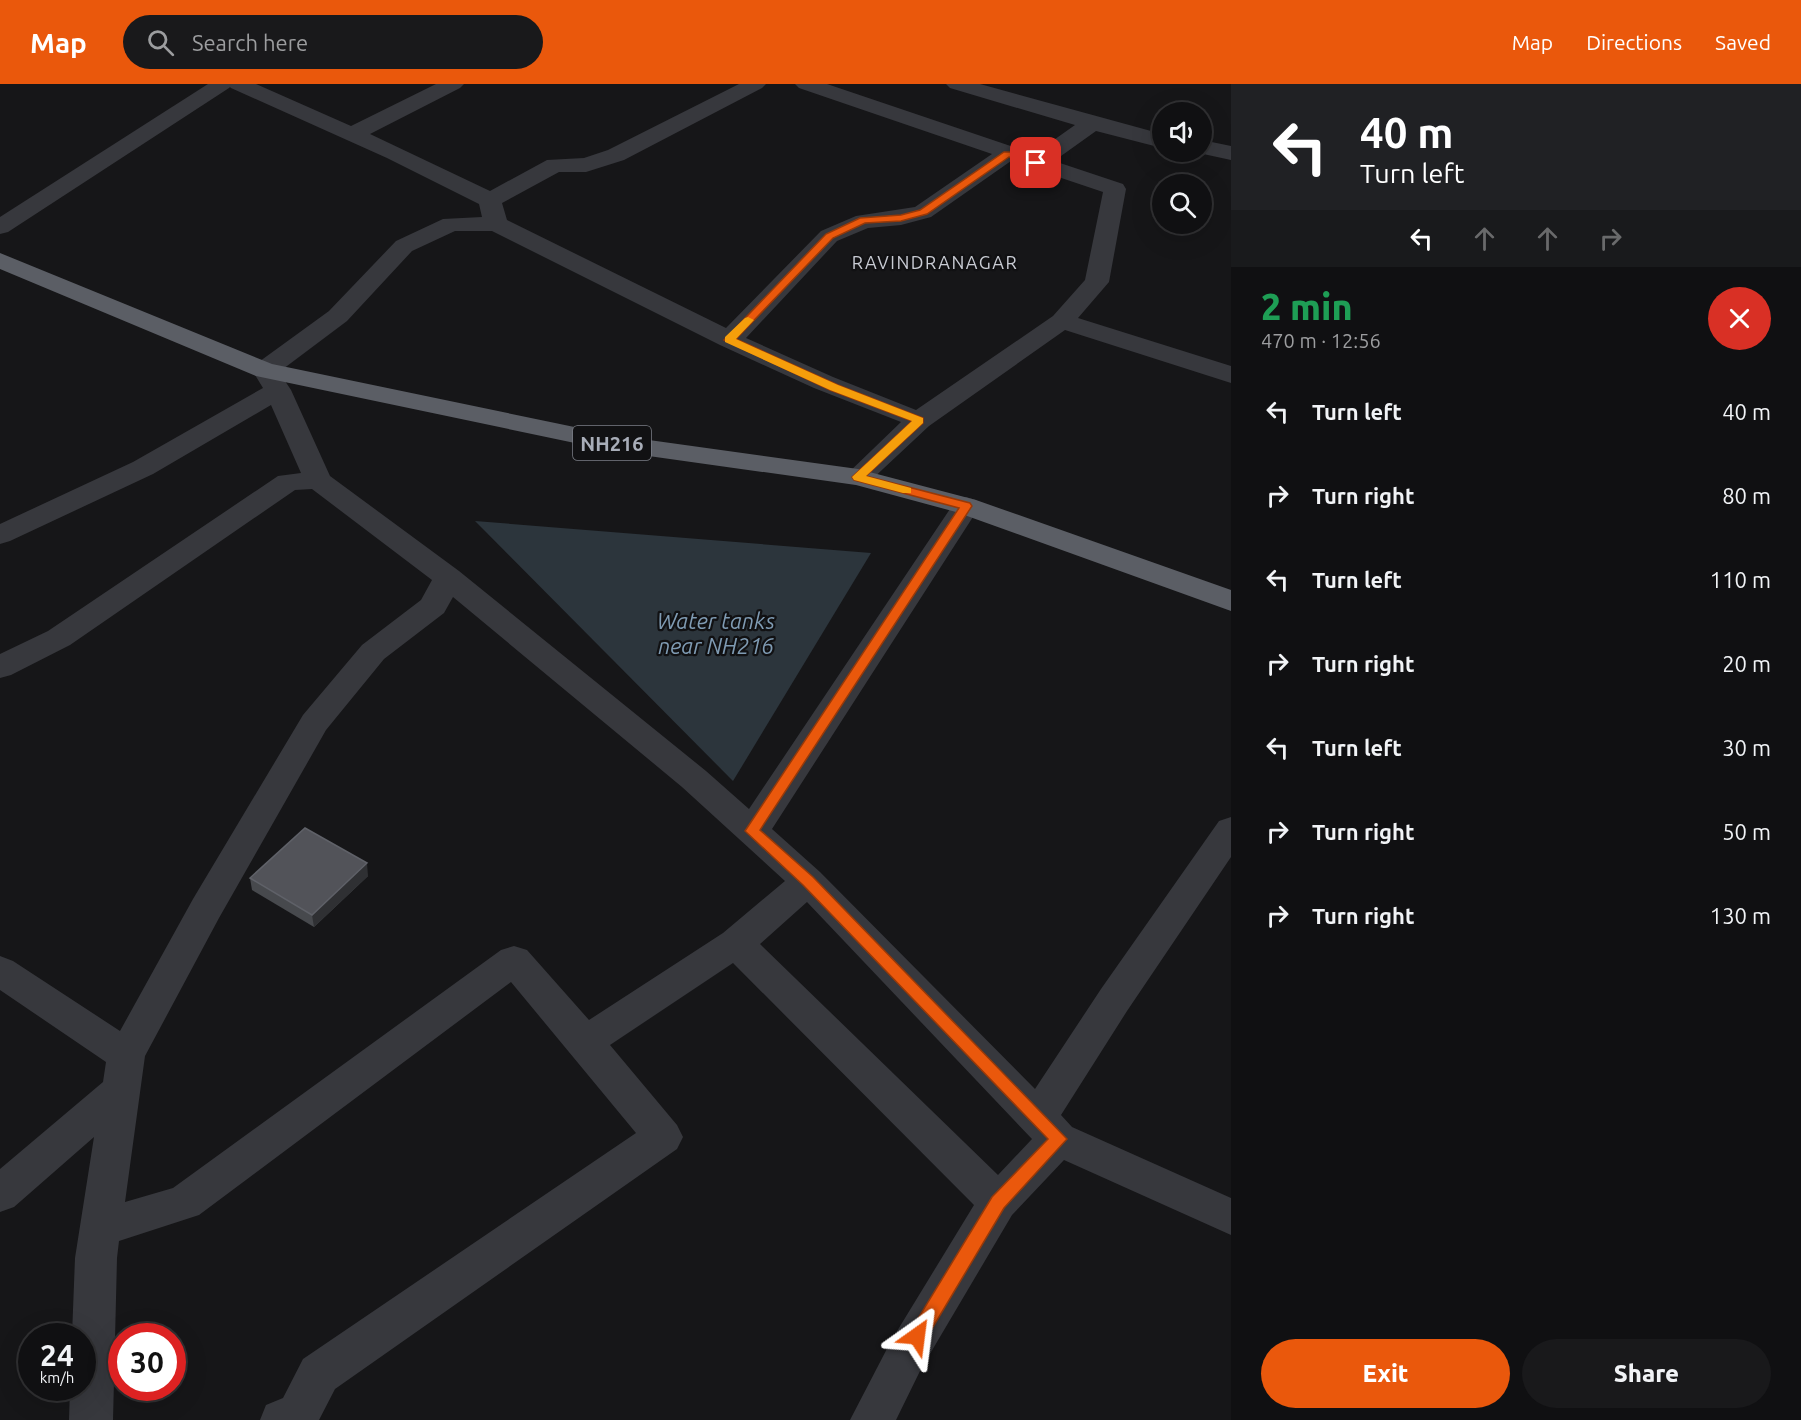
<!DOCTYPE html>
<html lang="en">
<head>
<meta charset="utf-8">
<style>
  body { margin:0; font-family:Ubuntu,sans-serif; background:#19191b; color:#f1f3f6; height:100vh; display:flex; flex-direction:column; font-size:22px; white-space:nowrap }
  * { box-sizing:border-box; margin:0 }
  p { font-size:20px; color:#9c9d9f }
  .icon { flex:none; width:33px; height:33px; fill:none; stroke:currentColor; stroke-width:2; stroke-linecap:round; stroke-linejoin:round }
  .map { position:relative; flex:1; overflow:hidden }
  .sheet { display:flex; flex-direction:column; background:#101012; width:570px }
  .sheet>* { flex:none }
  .guide { background:#202124; color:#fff; overflow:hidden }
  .tools { position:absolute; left:1152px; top:18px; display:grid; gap:12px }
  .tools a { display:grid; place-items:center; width:60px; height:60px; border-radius:50%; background:#101012; box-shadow:0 6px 24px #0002,0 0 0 2px #303032; font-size:30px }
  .speed { position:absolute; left:18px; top:1239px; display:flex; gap:12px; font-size:30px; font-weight:700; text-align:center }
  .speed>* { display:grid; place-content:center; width:78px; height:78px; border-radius:50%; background:#101012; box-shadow:0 6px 24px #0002,0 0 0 2px #303032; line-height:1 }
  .speed small { font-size:15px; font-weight:400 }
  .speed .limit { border:9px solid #d22; background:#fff; color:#111 }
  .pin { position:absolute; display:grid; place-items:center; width:51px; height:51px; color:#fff; margin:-26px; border-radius:12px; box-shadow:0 3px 9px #0006 }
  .me { position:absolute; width:66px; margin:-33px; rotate:31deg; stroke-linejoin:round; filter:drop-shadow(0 0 4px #0008) }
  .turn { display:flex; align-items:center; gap:21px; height:126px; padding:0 30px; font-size:27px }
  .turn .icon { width:78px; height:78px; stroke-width:2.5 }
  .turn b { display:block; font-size:42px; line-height:51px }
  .lanes { display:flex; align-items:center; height:57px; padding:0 30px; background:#0003; justify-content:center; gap:30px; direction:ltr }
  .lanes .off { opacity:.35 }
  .round { display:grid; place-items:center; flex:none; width:63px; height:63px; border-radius:32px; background:#19191b }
  .summary { display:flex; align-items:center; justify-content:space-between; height:102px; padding:0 30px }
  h1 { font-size:36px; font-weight:800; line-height:45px; color:#1e9e55 }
  .action { display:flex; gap:12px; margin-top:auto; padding:12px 30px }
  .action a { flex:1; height:69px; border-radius:36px; background:#ea580c; color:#fff; font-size:24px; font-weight:800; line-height:69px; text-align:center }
  .action a+a { background:#19191b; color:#f1f3f6 }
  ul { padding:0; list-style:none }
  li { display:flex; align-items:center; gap:18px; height:84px; padding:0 30px }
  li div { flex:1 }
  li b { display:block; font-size:22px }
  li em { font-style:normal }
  header { display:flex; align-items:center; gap:36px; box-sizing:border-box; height:84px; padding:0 30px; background:#ea580c; color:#fff }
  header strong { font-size:28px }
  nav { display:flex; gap:33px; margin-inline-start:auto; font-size:21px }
  .search { width:420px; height:54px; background:#19191b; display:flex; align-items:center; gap:15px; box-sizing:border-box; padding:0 21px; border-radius:33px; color:#9c9d9f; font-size:22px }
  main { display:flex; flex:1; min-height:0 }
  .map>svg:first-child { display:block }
  .water { fill:#2c353c }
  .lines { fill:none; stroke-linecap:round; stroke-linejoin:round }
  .minor { fill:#37383d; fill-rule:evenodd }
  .tertiary { fill:#37383d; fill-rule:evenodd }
  .trunk { fill:#5b5e65; fill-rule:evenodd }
  .wall { fill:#47494d }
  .shaded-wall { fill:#2f3033 }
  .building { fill:#525359; stroke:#5f6168; stroke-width:1.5 }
  .route { fill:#ea580c; stroke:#983908; stroke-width:1.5 }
  .slow { fill:#f59e0b }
  .labels { text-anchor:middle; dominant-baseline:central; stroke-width:4.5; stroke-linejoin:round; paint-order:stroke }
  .far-neighbourhood-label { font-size:18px; letter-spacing:1.5px; fill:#c9ccd4; stroke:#111113 }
  .shield { fill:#111113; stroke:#7b7e86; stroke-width:1.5 }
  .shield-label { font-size:20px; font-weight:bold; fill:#a8adb8 }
  .water-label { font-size:22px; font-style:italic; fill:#7f9bb3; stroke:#111113 }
</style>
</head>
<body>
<header>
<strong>Map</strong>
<div class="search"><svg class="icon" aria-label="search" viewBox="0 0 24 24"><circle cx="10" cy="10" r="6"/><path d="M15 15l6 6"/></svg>Search here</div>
<nav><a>Map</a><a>Directions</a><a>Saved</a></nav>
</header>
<main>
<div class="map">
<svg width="1231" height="1336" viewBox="0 0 1231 1336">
  <rect width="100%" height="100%" fill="#161618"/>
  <path class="water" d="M475,437L871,469L733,697Z"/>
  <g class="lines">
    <path class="minor" d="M227,0H256L351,42L436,0H464L460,4L370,50L490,107L547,76L584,74L608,66L739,0H766L762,4L624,76L586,88H559L502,119L507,136L726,244L821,147L856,132L915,123L992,70L799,4L795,0H827L1034,70L1075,41L950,4L946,0H980L1162,50V64L1096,47L1054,77L1123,100L1126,105L1109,198L1078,234L1231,282V299L1065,246L929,342L868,399L858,401L848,399L844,393L901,338L814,304L720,261L492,147H455L412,167L347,237L279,288L291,306L330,392L459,487L706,687L749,725L956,416L966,413L976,416L980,422L772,745L820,788L1035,1005L1101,905L1219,737L1231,733V773L1127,927L1061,1031L1072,1043L1231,1114V1151L1064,1076L1012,1131L921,1285L896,1336H850L891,1257L974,1121L733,879L610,961L677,1041L683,1053L677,1065L335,1305L319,1336H260L266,1321L283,1314L303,1275L636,1049L511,898L199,1131L119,1157L117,1174L113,1336H69L70,1304H82V1252H72L75,1174L94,1053L14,1123L0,1128V1085L103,998L106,978L0,906V872L13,877L120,947L193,815L303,631L362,561L421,516L432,496L312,405L295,406L70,561L11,591L0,594V570L48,547L278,392L301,389L271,321L153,390L10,457L0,460V440L133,378L263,304L252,286L256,280L329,227L396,157L443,135L482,133L479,120L387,74L231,4ZM1011,77L1103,108L1085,196L1053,232L916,326L833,293L746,254L837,157L868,144L901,141L931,133ZM453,513L682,703L785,797L723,849L589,936L527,866L514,862L501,866L173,1104L125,1118L145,972L219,834L326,646L384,575L444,529ZM807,818L1032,1055L998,1091L760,860Z
      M1202,56L1231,62V76L1194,68H1202Z"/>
    <path class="tertiary" d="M208,0H233L229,4L8,148L0,150V133Z"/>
    <path class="trunk" d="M0,169L272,280L613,351L858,385L976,416L1231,506V527L956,428L856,401L613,367L256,292L0,185Z"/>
  </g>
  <path class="wall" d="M368,792L314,843L252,806L250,794Z"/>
  <path class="shaded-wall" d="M367,779L368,792L314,843L312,831Z"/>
  <path class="building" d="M305,744L367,779L312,831L250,794Z"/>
  <path class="route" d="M1004,68H1011L1041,79L1036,82L1009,73L927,130L901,137L865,139L833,154L736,255L838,301L923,334V339L866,392L970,419L972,422L760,746L813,793L1067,1055L1004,1124L924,1258L917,1260L911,1258L908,1252L911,1246L992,1113L1048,1055L803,801L745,747L959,424L854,396L852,393L912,337L830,306L724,256L826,150L860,134L901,131L920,126Z"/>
  <path class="slow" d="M748,233L754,236L736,255L838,301L923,334V339L866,392L911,404V409H903L854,396L852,393L912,337L830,306L725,258V253L745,234Z"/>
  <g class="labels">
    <g class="far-neighbourhood-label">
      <text x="935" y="178">RAVINDRANAGAR</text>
    </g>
    <rect class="shield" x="573" y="342" width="78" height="34" rx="4.5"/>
    <g class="shield-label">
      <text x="612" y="359">NH216</text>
    </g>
    <g class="water-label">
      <text x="716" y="536">Water tanks<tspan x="716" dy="25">near NH216</tspan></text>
    </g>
  </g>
</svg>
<div class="tools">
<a><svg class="icon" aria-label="sound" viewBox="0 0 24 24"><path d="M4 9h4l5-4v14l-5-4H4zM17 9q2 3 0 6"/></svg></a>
<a><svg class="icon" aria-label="search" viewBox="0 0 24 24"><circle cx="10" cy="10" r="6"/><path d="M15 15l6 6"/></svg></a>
</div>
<div class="speed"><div>24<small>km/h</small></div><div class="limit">30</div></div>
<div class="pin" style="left:1036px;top:79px;background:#d93025"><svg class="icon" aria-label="arrive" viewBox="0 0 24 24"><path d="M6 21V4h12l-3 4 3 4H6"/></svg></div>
<svg class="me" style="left:917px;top:1252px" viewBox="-20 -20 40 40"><path d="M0-17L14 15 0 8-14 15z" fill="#ea580c" stroke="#fff" stroke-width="4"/></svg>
</div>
<section class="sheet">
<div class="guide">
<div class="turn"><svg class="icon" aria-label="left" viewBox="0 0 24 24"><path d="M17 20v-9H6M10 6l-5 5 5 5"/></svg><div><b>40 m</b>Turn left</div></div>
<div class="lanes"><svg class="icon" aria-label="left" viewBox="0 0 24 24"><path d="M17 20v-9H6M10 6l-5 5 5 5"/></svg><svg class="icon off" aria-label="ahead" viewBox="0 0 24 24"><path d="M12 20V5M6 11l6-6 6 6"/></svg><svg class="icon off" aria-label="ahead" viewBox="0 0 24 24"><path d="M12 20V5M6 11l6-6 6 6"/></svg><svg class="icon off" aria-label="right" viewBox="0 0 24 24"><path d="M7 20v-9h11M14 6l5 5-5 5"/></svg></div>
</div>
<div class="summary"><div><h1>2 min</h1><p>470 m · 12:56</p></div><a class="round" style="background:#d93025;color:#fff"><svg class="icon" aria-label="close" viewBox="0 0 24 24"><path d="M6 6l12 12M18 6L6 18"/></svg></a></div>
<ul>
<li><svg class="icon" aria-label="left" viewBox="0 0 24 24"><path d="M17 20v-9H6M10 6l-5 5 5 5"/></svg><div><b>Turn left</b></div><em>40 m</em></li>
<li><svg class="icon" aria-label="right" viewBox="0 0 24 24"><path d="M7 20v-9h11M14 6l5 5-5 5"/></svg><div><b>Turn right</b></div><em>80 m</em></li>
<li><svg class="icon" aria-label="left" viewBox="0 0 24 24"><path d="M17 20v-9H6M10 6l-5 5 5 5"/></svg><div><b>Turn left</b></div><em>110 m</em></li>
<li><svg class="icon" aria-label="right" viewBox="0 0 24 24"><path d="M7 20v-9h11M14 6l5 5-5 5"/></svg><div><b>Turn right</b></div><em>20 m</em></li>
<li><svg class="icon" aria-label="left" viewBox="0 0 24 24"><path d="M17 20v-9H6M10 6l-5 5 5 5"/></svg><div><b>Turn left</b></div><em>30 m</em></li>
<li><svg class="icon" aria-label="right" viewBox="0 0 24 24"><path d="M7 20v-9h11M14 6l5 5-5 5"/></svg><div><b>Turn right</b></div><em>50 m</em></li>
<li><svg class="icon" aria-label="right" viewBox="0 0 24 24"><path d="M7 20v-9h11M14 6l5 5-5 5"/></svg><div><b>Turn right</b></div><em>130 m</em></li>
</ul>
<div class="action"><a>Exit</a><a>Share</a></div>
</section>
</main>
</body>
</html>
